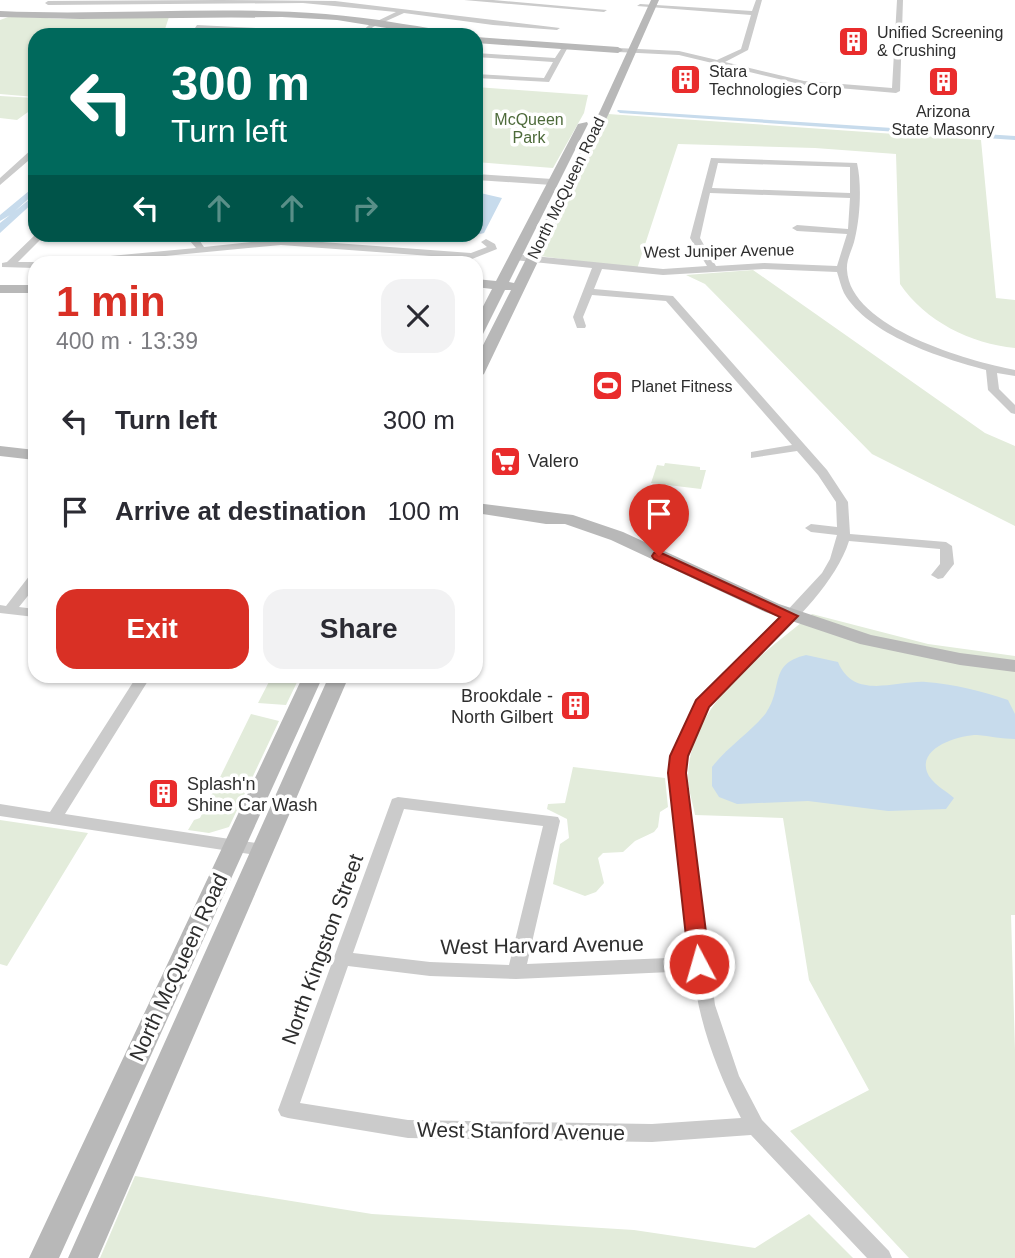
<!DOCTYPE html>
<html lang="en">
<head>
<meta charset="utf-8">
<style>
  body { margin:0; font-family:Arial,sans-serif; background:#f2f2f3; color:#2b2b33; height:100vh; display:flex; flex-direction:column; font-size:26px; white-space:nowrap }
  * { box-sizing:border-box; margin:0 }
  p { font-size:23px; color:#7c7c81 }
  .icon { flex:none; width:38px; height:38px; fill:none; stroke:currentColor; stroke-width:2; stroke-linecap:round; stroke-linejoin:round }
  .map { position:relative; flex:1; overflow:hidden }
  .details { position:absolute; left:28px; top:256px; width:455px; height:427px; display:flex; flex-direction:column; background:#fff; border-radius:21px; box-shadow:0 2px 5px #0004 }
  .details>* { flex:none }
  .banner { position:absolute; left:28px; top:28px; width:455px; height:214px; border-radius:21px; box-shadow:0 2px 5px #0004; background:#00695c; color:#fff; overflow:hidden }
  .pin { position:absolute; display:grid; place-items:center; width:60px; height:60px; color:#fff; margin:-72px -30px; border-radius:50% 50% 50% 0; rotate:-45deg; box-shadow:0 0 7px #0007 }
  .pin .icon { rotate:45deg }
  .me { position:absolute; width:77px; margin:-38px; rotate:354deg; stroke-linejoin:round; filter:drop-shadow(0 0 5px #0008) }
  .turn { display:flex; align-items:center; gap:24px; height:147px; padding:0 28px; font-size:32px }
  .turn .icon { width:91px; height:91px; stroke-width:2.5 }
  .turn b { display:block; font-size:49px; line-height:60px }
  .lanes { display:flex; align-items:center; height:66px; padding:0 28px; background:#0003; justify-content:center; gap:35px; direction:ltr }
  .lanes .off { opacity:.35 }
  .round { display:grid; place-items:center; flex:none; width:74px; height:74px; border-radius:21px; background:#f2f2f3 }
  .head { display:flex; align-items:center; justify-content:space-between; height:119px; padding:0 28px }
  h1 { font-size:42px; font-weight:600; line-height:52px; color:#d93025 }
  .cta { display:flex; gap:14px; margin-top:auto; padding:14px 28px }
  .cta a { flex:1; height:80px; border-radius:21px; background:#d93025; color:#fff; font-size:28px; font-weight:600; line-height:80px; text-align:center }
  .cta a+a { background:#f2f2f3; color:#2b2b33 }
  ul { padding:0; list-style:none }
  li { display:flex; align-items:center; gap:21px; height:91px; padding:0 28px }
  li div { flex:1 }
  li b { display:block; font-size:26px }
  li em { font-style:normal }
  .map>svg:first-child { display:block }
  .green { fill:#e3ecdb }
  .water { fill:#c7dbec }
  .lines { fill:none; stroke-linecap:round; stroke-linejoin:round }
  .canal { fill:#c7dbec; fill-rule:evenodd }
  .street { fill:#cbcbcb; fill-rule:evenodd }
  .secondary { fill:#b8b8b8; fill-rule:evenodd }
  .route { fill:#d93025; stroke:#8d1f18; stroke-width:2 }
  .labels { text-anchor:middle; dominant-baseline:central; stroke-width:7; stroke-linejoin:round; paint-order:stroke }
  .far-poi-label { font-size:16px; fill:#2e2e2e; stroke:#fff; text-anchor:start }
  .far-park-label { font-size:16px; fill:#4d6a3a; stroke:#fff }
  .far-street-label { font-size:16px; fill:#2e2e2e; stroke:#fff }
  .poi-label { font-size:18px; fill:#2e2e2e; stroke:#fff; text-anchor:start }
  .near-street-label { font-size:21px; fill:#2e2e2e; stroke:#fff }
</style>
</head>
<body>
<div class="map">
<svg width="1015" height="1258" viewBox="0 0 1015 1258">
  <rect width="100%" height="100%" fill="#fff"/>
  <path class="green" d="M11,16L61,19L169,17L163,35H35V97L0,94V20Z
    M476,87L588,95L584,113L553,168L476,162Z
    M0,96L35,98V107L17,120L0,118Z
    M608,114L981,140L996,298L1015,300V348C971,344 925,321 900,284L896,154L815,148L678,144L637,269L540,256Z
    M753,270L985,433L1015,446V526L872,454L705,284L686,275Z
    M665,463L700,467V470H706L701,489L651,483L657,465L664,466Z
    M812,614L928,644L1015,656V915H1011L1015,1050V1258H909L790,1131L869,1090L809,980L783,818L695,815C693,803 688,790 688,778C689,704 761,656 812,614Z
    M272,676H300L286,705L258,703Z
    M251,714L279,721L229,827L209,833L188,830L194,820L200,818Z
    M573,767L665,778L668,807L660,812L658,827L654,832L635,841L623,852L603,853L598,858L604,883L596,892L585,896L553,884L560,844L569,838L567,819L547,809L548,804L565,803Z
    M0,820L88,833L7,966L0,964Z
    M135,1176L372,1214L634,1230L755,1248L809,1214L853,1258H100Z"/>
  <path class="water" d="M35,186V193L15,211L35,195V201L0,233V223L10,215L0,221V215Z
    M476,192L502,198L484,233L464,238L407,235L476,234Z
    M806,655L838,662C854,701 896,680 926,682C954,684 982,691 1008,700L1015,714V739C1002,739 990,736 977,735C960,735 918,747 927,772C931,783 945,790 954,798L946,809L888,811L808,801L737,804L719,797L712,786V767C727,747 750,733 766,713C784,687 768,664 806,655Z"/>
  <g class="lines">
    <path class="canal" d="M618,110L1015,136V140L620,113L617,111Z"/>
    <path class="street" d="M220,0L335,1L560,28L557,30L493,25L404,13L373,27L365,35H358L369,25L396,12L303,3L48,5L45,3L48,1Z
      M464,0H493L607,10L604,12Z
      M756,0H762L748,50L725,62L804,81L892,88L897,0H903L900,91L896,93L804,85L679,55L618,52L614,50L618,48L679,51L717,60L741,49L751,15L637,6L640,4L752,11Z
      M197,25L349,33L352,35H310L195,28Z
      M563,46L568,47L549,82L476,78V74L544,78L553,62L476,57V53L555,58Z
      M32,149H35V155L0,185V178Z
      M711,158L857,163C862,185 860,217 855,238C853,249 846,259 847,270C850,328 969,361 1015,370V376L997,373L999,389L1015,405V414L1011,413L988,390L986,370C941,358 868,335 844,293C841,287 839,278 837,272L764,269L663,275L602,269L594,289L673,296L827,470L848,502L850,534L946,542L952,546L954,564L943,578L938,579L931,575L940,564V549L849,541C834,589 777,638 742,673C731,684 716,695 708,708C696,727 687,751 685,773L715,1005L739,1076L762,1120L889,1251L892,1258H867L751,1135L652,1142L408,1138L288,1118L281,1116L278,1110L392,799L398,797L558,817L560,821L527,964L691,957L669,773L671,756L697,701L769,630L822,573L830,559L837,535L811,532L805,528L811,524L837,527L836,502L818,475L797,451L751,458V452L792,445L666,301L592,295L583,317L586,326L585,328H577L573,317L592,268L514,260L509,257L514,254L663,269L707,266L690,238ZM718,163L850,167V193L712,188ZM710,193L850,198L848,229L797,225L792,228L797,231L847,234L837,266L764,263L716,266L700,238ZM404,809L543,826L509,965L430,962L353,953ZM348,966L430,976L516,979L693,971C699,1024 717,1071 741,1118L652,1124L408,1120L300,1103Z
      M476,174L552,179L556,182L552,185L476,180Z
      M36,234H46L18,262H37L35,268L2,267V263L7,262Z
      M184,234H195L204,247L281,239L471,253L487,247L481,242L486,239L495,244L497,249L472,259L281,245L102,262H73L78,259L196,248Z
      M35,574V587L19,607L35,609V617L0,613V605L6,606L30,575Z
      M137,676H151L65,814L262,844L268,846L270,850L268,854L262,856L0,816V804L50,812Z"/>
    <path class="secondary" d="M651,0H659L610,111L484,374L476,379V359L511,290H505L483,334L476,338V320L492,289L476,287V279L496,281L578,124L587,122L588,124L509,282L514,283L600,111Z
      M0,11C132,17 266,0 397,23C413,26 436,27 449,35H430L337,20L282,17L80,19L0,17Z
      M476,37L618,47L623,50L618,53L476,43Z
      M0,285H35V293H0Z
      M0,446L35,450V460L0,456Z
      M476,503L573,515L623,532L779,604L871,635L960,653L1015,660V672L960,665L860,644L765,612L611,540L565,524H546L476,513Z
      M303,676H323L59,1258H29Z
      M329,676H349L98,1258H68Z"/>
  </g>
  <path class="route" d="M659,552L798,616L709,707L688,756L686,773L710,964L707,970L699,972L692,970L689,964L668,773L670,756L696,700L780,617L654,559L652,556L654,553Z"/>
  <defs>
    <symbol id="building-square" viewBox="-11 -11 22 22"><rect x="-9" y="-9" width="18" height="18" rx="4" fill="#e92c2c" stroke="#fff"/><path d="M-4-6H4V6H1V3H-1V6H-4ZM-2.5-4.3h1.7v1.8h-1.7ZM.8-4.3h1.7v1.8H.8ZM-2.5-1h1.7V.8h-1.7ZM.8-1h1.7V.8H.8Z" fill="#fff"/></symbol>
    <symbol id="stadium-square" viewBox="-11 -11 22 22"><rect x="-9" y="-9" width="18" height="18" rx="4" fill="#e92c2c" stroke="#fff"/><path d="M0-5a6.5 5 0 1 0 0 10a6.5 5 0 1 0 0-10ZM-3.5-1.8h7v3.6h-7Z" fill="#fff"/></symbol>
    <symbol id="supermarket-square" viewBox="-11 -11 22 22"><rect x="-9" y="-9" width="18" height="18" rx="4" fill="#e92c2c" stroke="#fff"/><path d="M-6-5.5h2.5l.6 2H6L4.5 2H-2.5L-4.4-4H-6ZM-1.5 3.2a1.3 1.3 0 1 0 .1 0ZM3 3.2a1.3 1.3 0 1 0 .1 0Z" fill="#fff"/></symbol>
  </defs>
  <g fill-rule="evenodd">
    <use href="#building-square" x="836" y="24" width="35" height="35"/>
    <use href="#building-square" x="668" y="62" width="35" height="35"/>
    <use href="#building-square" x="926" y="64" width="35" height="35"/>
    <use href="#stadium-square" x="590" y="368" width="35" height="35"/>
    <use href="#supermarket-square" x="488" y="444" width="35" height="35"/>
    <use href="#building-square" x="558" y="688" width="35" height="35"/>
    <use href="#building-square" x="146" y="776" width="35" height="35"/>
  </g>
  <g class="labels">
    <g class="far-poi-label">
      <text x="877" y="32">Unified Screening<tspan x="877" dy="18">&amp; Crushing</tspan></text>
      <text x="709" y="71">Stara<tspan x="709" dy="18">Technologies Corp</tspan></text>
      <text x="943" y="111" text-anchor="middle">Arizona<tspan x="943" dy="18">State Masonry</tspan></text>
      <text x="631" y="386">Planet Fitness</text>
    </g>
    <g class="far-park-label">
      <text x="529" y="119">McQueen<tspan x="529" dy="18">Park</tspan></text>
    </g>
    <g class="far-street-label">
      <text transform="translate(566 188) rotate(-64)">North McQueen Road</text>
      <text transform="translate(719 251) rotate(-1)">West Juniper Avenue</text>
    </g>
    <g class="poi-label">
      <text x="528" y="461">Valero</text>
      <text x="553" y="696" text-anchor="end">Brookdale -<tspan x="553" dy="21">North Gilbert</tspan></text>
      <text x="187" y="784">Splash'n<tspan x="187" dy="21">Shine Car Wash</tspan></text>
    </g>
    <g class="near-street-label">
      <text transform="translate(542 945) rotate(-1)">West Harvard Avenue</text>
      <text transform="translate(322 949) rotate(-70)">North Kingston Street</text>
      <text transform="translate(178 967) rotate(-65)">North McQueen Road</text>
      <text transform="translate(521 1131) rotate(1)">West Stanford Avenue</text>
    </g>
  </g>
</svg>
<div class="pin" style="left:659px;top:556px;background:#d93025"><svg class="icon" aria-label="arrive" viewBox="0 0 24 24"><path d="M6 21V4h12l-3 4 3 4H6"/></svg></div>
<svg class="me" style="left:699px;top:964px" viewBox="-20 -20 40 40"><circle r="17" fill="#d93025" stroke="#fff" stroke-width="3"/><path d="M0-11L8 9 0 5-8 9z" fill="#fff"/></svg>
<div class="banner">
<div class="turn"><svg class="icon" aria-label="left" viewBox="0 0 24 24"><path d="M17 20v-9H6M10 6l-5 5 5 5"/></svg><div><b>300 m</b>Turn left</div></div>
<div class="lanes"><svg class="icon" aria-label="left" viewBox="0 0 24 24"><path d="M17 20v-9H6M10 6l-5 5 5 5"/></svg><svg class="icon off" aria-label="ahead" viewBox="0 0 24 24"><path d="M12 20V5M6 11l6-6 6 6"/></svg><svg class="icon off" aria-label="ahead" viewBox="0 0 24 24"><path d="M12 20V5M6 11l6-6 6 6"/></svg><svg class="icon off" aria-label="right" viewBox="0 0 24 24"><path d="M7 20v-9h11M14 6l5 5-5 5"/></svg></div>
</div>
<section class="details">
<div class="head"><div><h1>1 min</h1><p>400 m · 13:39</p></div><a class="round"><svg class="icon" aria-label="close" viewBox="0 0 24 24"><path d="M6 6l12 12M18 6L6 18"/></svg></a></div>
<ul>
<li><svg class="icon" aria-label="left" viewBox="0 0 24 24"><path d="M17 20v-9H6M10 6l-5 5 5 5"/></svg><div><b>Turn left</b></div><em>300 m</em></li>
<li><svg class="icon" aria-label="arrive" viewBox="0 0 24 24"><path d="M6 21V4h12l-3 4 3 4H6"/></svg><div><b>Arrive at destination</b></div><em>100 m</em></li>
</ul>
<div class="cta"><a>Exit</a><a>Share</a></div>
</section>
</div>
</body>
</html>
